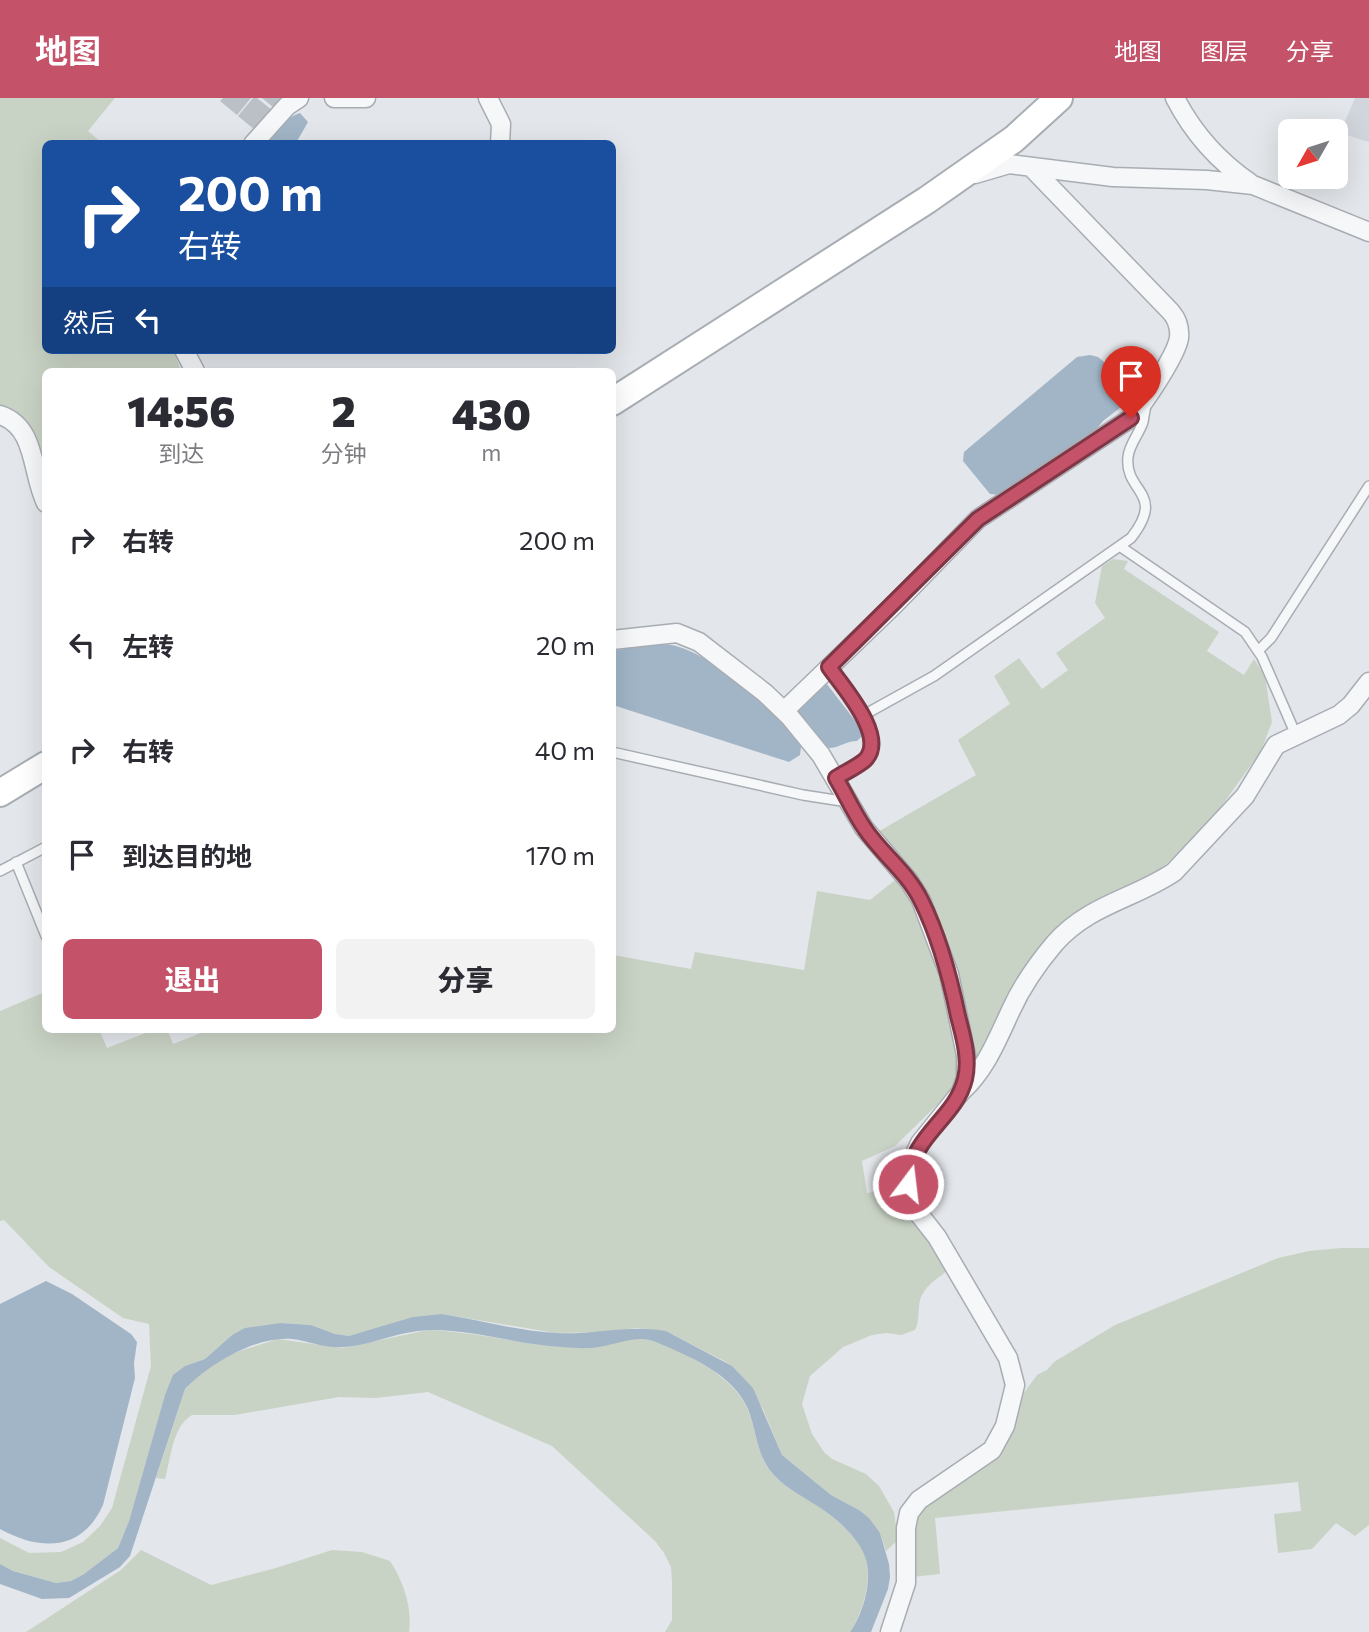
<!DOCTYPE html>
<html lang="zh">
<head>
<meta charset="utf-8">
<style>
  body { margin:0; font-family:Commissioner,"Noto Sans SC",sans-serif; background:#f2f2f3; color:#2b2b33; height:100vh; display:flex; flex-direction:column; font-size:26px; white-space:nowrap }
  * { box-sizing:border-box; margin:0 }
  p { font-size:23px; color:#7c7c81 }
  .icon { flex:none; width:38px; height:38px; fill:none; stroke:currentColor; stroke-width:2; stroke-linecap:round; stroke-linejoin:round }
  .map { position:relative; flex:1; overflow:hidden }
  .side { position:absolute; left:42px; top:270px; width:574px; height:665px; display:flex; flex-direction:column; background:#fff; border-radius:10px; box-shadow:0 7px 28px #0002 }
  .side>* { flex:none }
  .top-card { position:absolute; left:42px; top:42px; width:574px; height:214px; border-radius:10px; box-shadow:0 7px 28px #0002; background:#1a4fa0; color:#fff; overflow:hidden }
  .needle { width:46px; rotate:231deg }
  .buttons { position:absolute; left:1278px; top:21px; display:grid; gap:14px }
  .buttons a { display:grid; place-items:center; width:70px; height:70px; border-radius:10px; background:#fff; box-shadow:0 7px 28px #0002; font-size:35px }
  .pin { position:absolute; display:grid; place-items:center; width:60px; height:60px; color:#fff; margin:-72px -30px; border-radius:50% 50% 50% 0; rotate:-45deg; box-shadow:0 0 7px #0007 }
  .pin .icon { rotate:45deg }
  .me { position:absolute; width:77px; margin:-38px; rotate:15deg; stroke-linejoin:round; filter:drop-shadow(0 0 5px #0008) }
  .turn { display:flex; align-items:center; gap:24px; height:147px; padding:0 21px; font-size:32px }
  .turn .icon { width:91px; height:91px; stroke-width:2.5 }
  .turn b { display:block; font-size:49px; line-height:60px }
  .then { display:flex; align-items:center; height:66px; padding:0 21px; background:#0003; gap:14px; font-size:26px }
  .eta { display:flex; justify-content:space-evenly; align-items:center; height:119px; text-align:center }
  .eta b { font-size:42px; font-weight:800; line-height:49px }
  .primary-button { display:flex; gap:14px; margin-top:auto; padding:14px 21px }
  .primary-button a { flex:1; height:80px; border-radius:10px; background:#c4536a; color:#fff; font-size:28px; font-weight:800; line-height:80px; text-align:center }
  .primary-button a+a { background:#f2f2f3; color:#2b2b33 }
  ul { padding:0; list-style:none }
  li { display:flex; align-items:center; gap:21px; height:105px; padding:0 21px }
  li div { flex:1 }
  li b { display:block; font-size:26px }
  li em { font-style:normal }
  header { display:flex; align-items:center; gap:42px; box-sizing:border-box; height:98px; padding:0 35px; background:#c4536a; color:#fff }
  header strong { font-size:33px }
  nav { display:flex; gap:38px; margin-inline-start:auto; font-size:24px }
  .map>svg:first-child { display:block }
  .built { fill:#d1d5dc }
  .green { fill:#c9d3c5 }
  .water { fill:#a1b5c7 }
  .building { fill:#bac0c6 }
  .lines { fill:none; stroke-linecap:round; stroke-linejoin:round }
  .lane-casing { stroke:#a8adb4; stroke-width:12 }
  .street-casing { stroke:#a8adb4; stroke-width:21 }
  .secondary-casing { stroke:#a8adb4; stroke-width:30 }
  .lane { stroke:#f5f7f8; stroke-width:9 }
  .street { stroke:#f5f7f8; stroke-width:18 }
  .secondary { stroke:#fff; stroke-width:26 }
  .route-casing { stroke:#7f3645; stroke-width:18 }
  .route { stroke:#c4536a; stroke-width:12 }
</style>
</head>
<body>
<header>
<strong>地图</strong>
<nav><a>地图</a><a>图层</a><a>分享</a></nav>
</header>
<div class="map">
<svg width="1369" height="1534" viewBox="0 0 1369 1534">
  <rect width="100%" height="100%" fill="#e3e6ea"/>
  <path class="built" d="M1355,0H1369V44L1340,35Z"/>
  <path class="green" d="M0,0H115L88,33L102,45L46,46V252H173L181,273H46V372L43,373L0,310Z
    M1113,461L1128,463L1124,471L1219,534L1207,553L1244,577L1254,561L1265,578L1272,624L1261,653L1218,713L1180,754L1152,778L1109,797L1055,833L1022,876L985,960L895,1048L862,1063L867,1095L901,1089L947,1173C934,1183 920,1191 919,1209C918,1217 919,1224 915,1232L901,1237L886,1235L872,1237L843,1249L810,1278L802,1306L812,1336L824,1354L832,1361L866,1376L879,1388L894,1414L898,1442L886,1453L880,1435L859,1412L831,1397L782,1357L763,1311L732,1269L726,1264L666,1233L636,1230L607,1234L555,1235L442,1216L349,1238L335,1236L311,1227L281,1225L232,1237L205,1261L185,1268L165,1298L129,1423L118,1450L84,1476L71,1483L56,1485L13,1473L0,1466V1440L29,1455L61,1454L83,1444L100,1428L112,1410L151,1268L149,1226L123,1220L49,1169L4,1122L0,1123V913L45,894L46,931H99L107,950L156,931H167L173,946L211,931H612L613,857L691,871L695,854L804,872L817,793L870,802L909,771L876,735L976,677L958,642L1010,606L994,578L1019,560L1042,591L1068,572L1056,555L1105,520L1095,505L1102,468Z
    M1341,1150H1369V1427L1355,1438L1336,1425L1312,1451L1278,1455L1274,1416L1301,1413L1298,1384L935,1420L940,1476L912,1479V1430L920,1414L1015,1323L1024,1295L1037,1277L1047,1272L1054,1264L1115,1227L1278,1160L1309,1153Z
    M428,1232C480,1234 530,1249 581,1249C604,1249 632,1235 655,1243C686,1255 733,1278 747,1310C756,1330 756,1351 768,1370C781,1388 801,1397 818,1408C834,1418 854,1437 863,1453C875,1477 863,1514 850,1534H665L672,1522V1484L671,1469L664,1455L655,1443L552,1348L428,1294L376,1300L339,1299L235,1317H192C172,1329 171,1360 165,1381L156,1380L185,1291L195,1280L230,1256L278,1241L342,1250Z
    M141,1452L211,1487L276,1470L332,1452L362,1454L390,1463C404,1485 412,1508 409,1534H26L121,1472Z"/>
  <path class="water" d="M300,15L308,24L296,45L264,46C275,33 284,20 300,15Z
    M1090,257L1098,259L1136,290L1135,298L1103,323L1095,333L1003,397L990,396L963,363L964,354L1077,259Z
    M646,547C657,547 669,545 679,549C718,561 780,614 801,649L800,657L789,664L613,607V553Z
    M821,585H826L860,629L863,637L857,643C846,643 839,650 829,650L794,613Z
    M46,1183L72,1196L131,1236L137,1244L134,1265L135,1280L103,1407C82,1454 40,1453 0,1431V1206Z
    M442,1216C479,1222 518,1233 556,1235C593,1237 630,1226 666,1233L732,1268L753,1290L782,1357L831,1397L859,1412L869,1420L880,1435L889,1466L890,1479L888,1491L871,1534H850C864,1514 875,1477 863,1454C855,1437 835,1419 819,1409C801,1397 782,1389 769,1371C756,1352 756,1331 748,1311C733,1276 689,1258 656,1244C638,1236 618,1246 599,1249C588,1251 574,1250 563,1249C519,1247 476,1232 432,1232C401,1232 373,1247 344,1249C326,1251 309,1243 292,1241C257,1237 208,1267 185,1291L130,1458L120,1469L69,1500L42,1501L0,1486V1466L13,1473L56,1485L71,1483L84,1476L118,1450L129,1423L165,1297L173,1277L185,1268L205,1261L232,1237L245,1230L281,1225L311,1227L335,1236L349,1238L413,1219Z"/>
  <path class="building" d="M223,0H251L237,17L220,3Z
    M253,0H257L272,12L255,32L238,18Z
    M262,0H283L274,10Z"/>
  <g class="lines">
    <defs>
      <path id="lane" d="M1121,449L1245,534L1262,559L1296,637
        M1259,552L1271,540L1369,388
        M829,569C843,589 888,639 865,662C857,669 845,674 836,680
        M862,618L934,578L1131,440C1167,394 1124,395 1128,359C1129,347 1139,336 1143,324C1144,318 1145,312 1146,307
        M612,654L803,697L848,704
        M16,764L46,838
        M0,773L46,749"/>
      <path id="street" d="M334,0H366
        M488,0L501,26L500,46
        M1175,0C1193,35 1218,63 1250,85
        M253,46L287,8L299,0
        M975,76L1009,66L1113,79L1207,82L1253,87L1369,134
        M184,252L195,273
        M0,317C37,329 31,375 46,405
        M612,542L677,535L699,544L765,595L790,619L821,657L864,730L909,783L921,802L949,876L966,957V979L961,994L920,1045L913,1060L908,1086L919,1116L937,1139L1008,1260L1015,1287L1005,1328L992,1352L919,1402L909,1415L906,1430V1485L890,1534
        M784,613L895,506L978,421L1131,320C1144,305 1176,258 1179,240C1180,230 1177,221 1171,214L1031,69
        M961,994C986,971 997,942 1011,912C1022,888 1038,865 1055,845C1090,806 1134,801 1174,774L1245,698L1276,647L1339,617L1351,607L1369,584"/>
      <path id="secondary" d="M612,304L927,102L1014,41L1059,0
        M0,695L46,667"/>
    </defs>
    <use href="#lane" class="lane-casing"/>
    <use href="#street" class="street-casing"/>
    <use href="#secondary" class="secondary-casing"/>
    <use href="#lane" class="lane"/>
    <use href="#street" class="street"/>
    <use href="#secondary" class="secondary"/>
  </g>
  <g class="lines">
    <defs>
      <path id="route" d="M908,1086C911,1036 955,1022 965,981C970,960 963,938 958,918C950,879 939,838 921,802C907,774 882,756 865,731C854,715 846,697 836,680C845,674 857,669 865,662C888,639 843,589 829,569L978,421L1131,320"/>
    </defs>
    <use href="#route" class="route-casing"/>
    <use href="#route" class="route"/>
  </g>
</svg>
<div class="buttons">
<a><svg class="needle" viewBox="-14 -14 28 28"><path d="M0-13l5 13h-10z" fill="#e53935"/><path d="M0 13l5-13h-10z" fill="#7c7c81"/></svg></a>
</div>
<div class="pin" style="left:1131px;top:320px;background:#d93025"><svg class="icon" aria-label="arrive" viewBox="0 0 24 24"><path d="M6 21V4h12l-3 4 3 4H6"/></svg></div>
<svg class="me" style="left:908px;top:1086px" viewBox="-20 -20 40 40"><circle r="17" fill="#c4536a" stroke="#fff" stroke-width="3"/><path d="M0-11L8 9 0 5-8 9z" fill="#fff"/></svg>
<div class="top-card">
<div class="turn"><svg class="icon" aria-label="right" viewBox="0 0 24 24"><path d="M7 20v-9h11M14 6l5 5-5 5"/></svg><div><b>200 m</b>右转</div></div>
<div class="then">然后<svg class="icon" aria-label="left" viewBox="0 0 24 24"><path d="M17 20v-9H6M10 6l-5 5 5 5"/></svg></div>
</div>
<section class="side">
<div class="eta">
<div><b>14:56</b><p>到达</p></div>
<div><b>2</b><p>分钟</p></div>
<div><b>430</b><p>m</p></div>
</div>
<ul>
<li><svg class="icon" aria-label="right" viewBox="0 0 24 24"><path d="M7 20v-9h11M14 6l5 5-5 5"/></svg><div><b>右转</b></div><em>200 m</em></li>
<li><svg class="icon" aria-label="left" viewBox="0 0 24 24"><path d="M17 20v-9H6M10 6l-5 5 5 5"/></svg><div><b>左转</b></div><em>20 m</em></li>
<li><svg class="icon" aria-label="right" viewBox="0 0 24 24"><path d="M7 20v-9h11M14 6l5 5-5 5"/></svg><div><b>右转</b></div><em>40 m</em></li>
<li><svg class="icon" aria-label="arrive" viewBox="0 0 24 24"><path d="M6 21V4h12l-3 4 3 4H6"/></svg><div><b>到达目的地</b></div><em>170 m</em></li>
</ul>
<div class="primary-button"><a>退出</a><a>分享</a></div>
</section>
</div>
</body>
</html>
